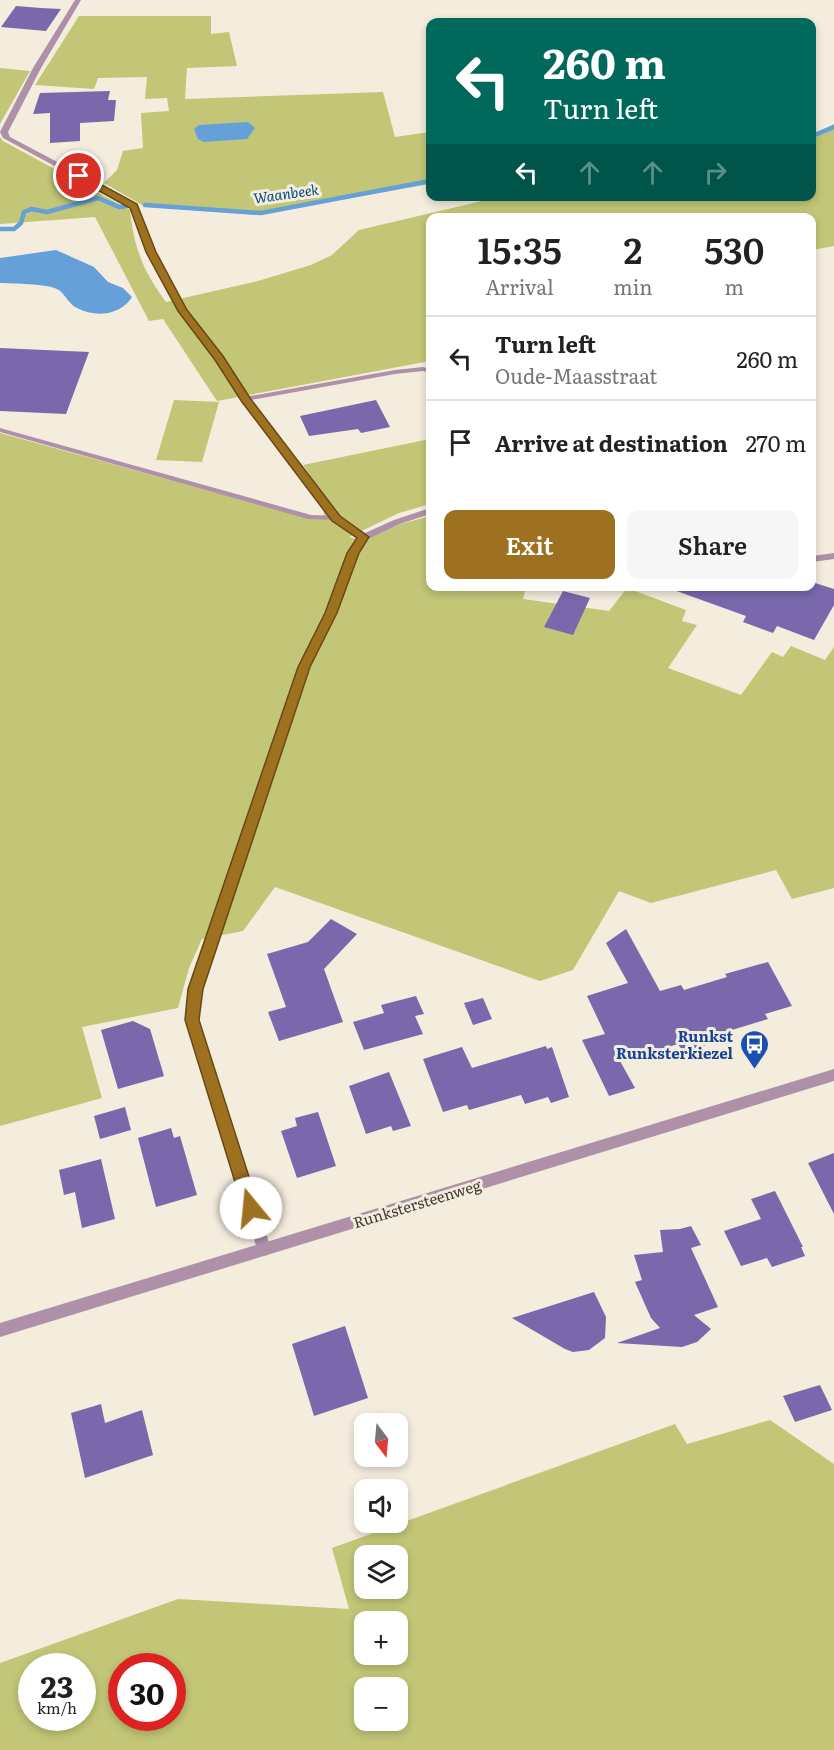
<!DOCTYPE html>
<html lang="en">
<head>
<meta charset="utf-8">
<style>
  body { margin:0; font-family:Literata,serif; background:#f6f6f6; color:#222; height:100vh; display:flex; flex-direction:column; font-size:22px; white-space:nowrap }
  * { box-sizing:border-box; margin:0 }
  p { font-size:20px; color:#767676 }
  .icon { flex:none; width:33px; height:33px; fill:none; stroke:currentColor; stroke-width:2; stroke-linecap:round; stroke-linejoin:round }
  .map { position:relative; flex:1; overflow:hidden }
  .side { position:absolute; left:426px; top:213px; width:390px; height:378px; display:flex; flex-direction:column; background:#fff; border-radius:12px; box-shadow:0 3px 9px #0003 }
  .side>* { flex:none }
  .banner { position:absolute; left:426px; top:18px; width:390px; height:183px; border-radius:12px; box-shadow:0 3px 9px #0003; background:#00695c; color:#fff; overflow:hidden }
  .needle { width:39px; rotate:164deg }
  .controls { position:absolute; left:354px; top:1413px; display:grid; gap:12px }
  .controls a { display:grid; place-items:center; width:54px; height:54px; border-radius:12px; background:#fff; box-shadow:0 3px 9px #0003; font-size:30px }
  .speed { position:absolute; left:18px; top:1653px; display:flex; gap:12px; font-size:30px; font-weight:700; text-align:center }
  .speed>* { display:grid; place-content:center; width:78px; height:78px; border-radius:50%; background:#fff; box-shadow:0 3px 9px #0003; line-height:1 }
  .speed small { font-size:15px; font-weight:400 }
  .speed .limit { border:9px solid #d22; background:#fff; color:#111 }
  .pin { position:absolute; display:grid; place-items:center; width:51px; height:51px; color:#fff; margin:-26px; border:3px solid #fff; border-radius:50%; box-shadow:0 2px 6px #0007 }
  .me { position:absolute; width:66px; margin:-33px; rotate:343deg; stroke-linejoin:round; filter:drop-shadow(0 0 4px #0008) }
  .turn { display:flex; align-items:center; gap:21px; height:126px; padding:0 18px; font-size:27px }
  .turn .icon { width:78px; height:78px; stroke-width:2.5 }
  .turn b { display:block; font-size:42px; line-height:51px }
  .lanes { display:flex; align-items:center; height:57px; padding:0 18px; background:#0003; justify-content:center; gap:30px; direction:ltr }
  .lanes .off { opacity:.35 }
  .eta { display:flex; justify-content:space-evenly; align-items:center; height:102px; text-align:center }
  .eta b { font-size:36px; font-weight:600; line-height:42px }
  .cta { display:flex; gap:12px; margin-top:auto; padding:12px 18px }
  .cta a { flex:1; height:69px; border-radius:12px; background:#9e7121; color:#fff; font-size:24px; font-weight:600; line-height:69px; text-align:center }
  .cta a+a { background:#f6f6f6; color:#222 }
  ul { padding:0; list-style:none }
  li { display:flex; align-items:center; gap:18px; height:84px; padding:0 18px; border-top:2px solid #e0e0e0 }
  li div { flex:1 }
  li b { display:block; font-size:22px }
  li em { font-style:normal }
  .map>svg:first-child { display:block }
  .green { fill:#c2c676; fill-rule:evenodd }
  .water { fill:#65a0d9 }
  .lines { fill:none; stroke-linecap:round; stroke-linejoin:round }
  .stream { stroke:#65a0d9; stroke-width:4.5 }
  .building { fill:#7968ac }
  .service { fill:#ae91a8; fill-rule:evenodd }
  .minor { fill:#ae91a8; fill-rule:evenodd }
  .tertiary { fill:#ae91a8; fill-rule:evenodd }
  .route { fill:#9e7121; stroke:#674915; stroke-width:1.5 }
  .labels { text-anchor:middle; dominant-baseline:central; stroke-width:6; stroke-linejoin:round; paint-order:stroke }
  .far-water-label { font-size:14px; font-style:italic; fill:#034b7f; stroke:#f4ecdd }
  .transit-label { font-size:15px; font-weight:bold; fill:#164399; stroke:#f4ecdd; text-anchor:end }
  .street-label { font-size:15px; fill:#3f3d36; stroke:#f4ecdd }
</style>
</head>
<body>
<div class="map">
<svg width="834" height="1750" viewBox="0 0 834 1750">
  <rect width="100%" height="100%" fill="#f4ecdd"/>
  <path class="green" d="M79,16H211V34L229,32L237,66L187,68L185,99L383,92L395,137L430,132V184L255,215L142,205L104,183L117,170L123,151L143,148L141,113L169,111L167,98L145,99L147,77L98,78L94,89L35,85Z
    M0,68L30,71L0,124Z
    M834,124V246L812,250V218H430V361L217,401L163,319L149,321L95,217L0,224V137L3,141L130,210C134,248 143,271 166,302L258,281L311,265L332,255L359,230L499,197L812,196V135Z
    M174,400L219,402L202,462L156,460Z
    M0,433L311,519L324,515L320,490L303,465L430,439V504L399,513L349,537L363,540L401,524L430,516V586L526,587L523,599L609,611L627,588L686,610L682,621L697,625L668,668L741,695L772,652L783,657L791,646L825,660L834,647V888L792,899L776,870L651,903L619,891L573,970L540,981L275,887L243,931L202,939L189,968L178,1008L82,1027L102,1098L0,1126Z
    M770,1420L834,1464V1750H0V1663L178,1599L349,1609L332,1548L675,1424L687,1444ZM364,1556H398V1588H364ZM364,1622H398V1654H364ZM32,1666H82V1718H32ZM122,1666H172V1718H122ZM364,1688H398V1720H364Z"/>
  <path class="water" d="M248,122L255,128L247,139L204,142L198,139L194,129L199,125Z
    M56,250L94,267L108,282L123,288L132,297C121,315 96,318 77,308C69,305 65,293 57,289C43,283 15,284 0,283V258Z"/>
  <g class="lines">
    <path class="stream" d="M812,136L834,127
      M145,205L261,213L430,181
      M0,229H14L21,223L24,212L31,209L47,212L98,198L119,207L127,206"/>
  </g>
  <path class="building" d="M16,6L41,8L61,9L46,31L1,27Z
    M110,91L108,100H116L114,121L80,123V141L50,143V113L33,114L40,93Z
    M0,348L89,352L66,414L0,411Z
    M376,400L390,427L361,433L358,429L309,436L300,416Z
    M812,582L834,589V605L814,640L777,626L773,633L743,622L746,616L671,589V586H812Z
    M563,591L590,598L573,635L544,627Z
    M331,919L357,934L324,969L343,1022L279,1041L268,1012L286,1007L267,954L308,942Z
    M626,929L660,991L681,985L684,990L727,977L725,974L768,962L792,1006L765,1014L768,1019L712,1036L716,1042L683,1052L678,1044L620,1061L635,1088L609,1096L582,1040L605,1034L587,996L628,983L606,943Z
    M416,996L424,1014L415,1016L423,1034L364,1050L353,1022L384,1013L381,1005Z
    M483,998L492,1019L473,1025L464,1003Z
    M133,1021L150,1029L164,1076L118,1089L101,1030Z
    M546,1046L547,1049L552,1047L569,1097L551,1103L548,1097L525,1104L521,1095L469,1110L467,1105L443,1112L423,1059L462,1047L472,1068Z
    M389,1072L411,1126L393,1131L391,1126L366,1134L349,1086Z
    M125,1107L131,1130L100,1139L94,1116Z
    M318,1112L336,1166L297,1178L281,1131L297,1126L295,1118Z
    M171,1128L174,1138L180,1136L197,1195L156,1207L138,1138Z
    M834,1153V1214L808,1163Z
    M101,1159L115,1219L82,1228L75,1192L64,1195L59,1170Z
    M775,1191L803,1247H801L805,1256L772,1267L767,1258L741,1266L724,1231L761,1219L751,1199Z
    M691,1226L701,1245L691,1248L718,1307L694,1315L711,1329L697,1342L682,1347L617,1343L660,1328L651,1318L635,1282L642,1280L634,1255L663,1252L660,1230L680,1229Z
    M594,1292L606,1317L605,1338L589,1350L573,1352L565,1349L512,1318Z
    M345,1326L368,1398L314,1416L292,1344Z
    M820,1385L832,1410L795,1422L783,1396Z
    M101,1404L105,1423L142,1410L153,1455L85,1478L71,1413Z"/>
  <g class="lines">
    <path class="service" d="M423,367L430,369V373L423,371L395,374L245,401L242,399L245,397L395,370Z
      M0,428L311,515L336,516L340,518L336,520L308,519L0,432Z"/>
    <path class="minor" d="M75,0H81L41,68L8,132L10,137L137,204L155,252L187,310L223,356L249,398L339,516L365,533L394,520L430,508V514L400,524L368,539L358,553L336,613L309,667L201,989L198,1020L271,1249L269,1254L264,1256L259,1254L257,1249L186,1020L189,989L299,667L326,613L348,553L358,538L333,520L242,401L216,359L179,311L147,252L130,207L3,138L0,132L33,68Z
      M834,553V559L812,562V556Z"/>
    <path class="tertiary" d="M834,1069V1081L0,1337V1323Z"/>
  </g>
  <path class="route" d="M76,174H82L137,204L156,252L187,310L223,356L250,398L340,516L369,537L359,553L337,613L310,667L203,989L199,1020L259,1208L256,1213L251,1215L245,1213L243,1208L185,1020L188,989L298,667L325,613L347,553L357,538L332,521L242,402L215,360L178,311L146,252L130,208L76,178Z"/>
  <defs>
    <symbol id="bus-pin" viewBox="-11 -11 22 30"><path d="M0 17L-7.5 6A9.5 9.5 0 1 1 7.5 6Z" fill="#1a4fb4" stroke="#f4ecdd"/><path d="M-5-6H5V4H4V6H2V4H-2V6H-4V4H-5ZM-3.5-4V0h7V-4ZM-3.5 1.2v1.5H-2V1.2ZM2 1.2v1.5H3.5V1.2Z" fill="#fff"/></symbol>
  </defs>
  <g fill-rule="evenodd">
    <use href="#bus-pin" x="738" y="1028" width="33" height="45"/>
  </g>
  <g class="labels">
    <g class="far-water-label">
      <text transform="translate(286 193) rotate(-8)">Waanbeek</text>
    </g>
    <g class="transit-label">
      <text x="733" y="1035">Runkst<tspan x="733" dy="17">Runksterkiezel</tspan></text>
    </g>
    <g class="street-label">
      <text transform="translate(417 1203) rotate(-17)">Runkstersteenweg</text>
    </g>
  </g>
</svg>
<div class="controls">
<a><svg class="needle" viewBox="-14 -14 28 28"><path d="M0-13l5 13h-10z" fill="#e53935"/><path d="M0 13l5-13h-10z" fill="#767676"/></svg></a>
<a><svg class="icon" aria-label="sound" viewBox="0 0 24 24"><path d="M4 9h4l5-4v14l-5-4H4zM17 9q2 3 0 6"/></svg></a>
<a><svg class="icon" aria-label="layers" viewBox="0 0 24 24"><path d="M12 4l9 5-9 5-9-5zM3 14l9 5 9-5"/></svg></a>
<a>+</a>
<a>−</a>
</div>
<div class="speed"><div>23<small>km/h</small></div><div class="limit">30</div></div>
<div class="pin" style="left:79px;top:176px;background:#d93025"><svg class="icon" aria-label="arrive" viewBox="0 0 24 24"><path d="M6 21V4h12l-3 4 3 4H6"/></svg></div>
<svg class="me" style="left:251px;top:1208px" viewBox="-20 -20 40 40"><circle r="19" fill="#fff"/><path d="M0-13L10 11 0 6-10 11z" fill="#9e7121"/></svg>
<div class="banner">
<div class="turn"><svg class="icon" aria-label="left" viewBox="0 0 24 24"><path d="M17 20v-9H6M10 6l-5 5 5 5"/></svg><div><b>260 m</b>Turn left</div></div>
<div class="lanes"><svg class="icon" aria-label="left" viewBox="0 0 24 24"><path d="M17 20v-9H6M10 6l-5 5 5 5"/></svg><svg class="icon off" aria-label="ahead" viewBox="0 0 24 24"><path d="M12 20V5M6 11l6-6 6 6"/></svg><svg class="icon off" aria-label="ahead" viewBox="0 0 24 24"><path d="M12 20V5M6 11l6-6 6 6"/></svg><svg class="icon off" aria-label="right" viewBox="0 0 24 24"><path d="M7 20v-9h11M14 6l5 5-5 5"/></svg></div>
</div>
<section class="side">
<div class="eta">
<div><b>15:35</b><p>Arrival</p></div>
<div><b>2</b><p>min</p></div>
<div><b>530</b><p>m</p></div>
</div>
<ul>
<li><svg class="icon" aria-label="left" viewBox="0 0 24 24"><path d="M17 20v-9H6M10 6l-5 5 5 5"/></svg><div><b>Turn left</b><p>Oude-Maasstraat</p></div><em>260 m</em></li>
<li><svg class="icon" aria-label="arrive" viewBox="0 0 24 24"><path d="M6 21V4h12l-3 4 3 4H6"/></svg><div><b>Arrive at destination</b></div><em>270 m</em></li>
</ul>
<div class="cta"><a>Exit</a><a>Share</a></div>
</section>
</div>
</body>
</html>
